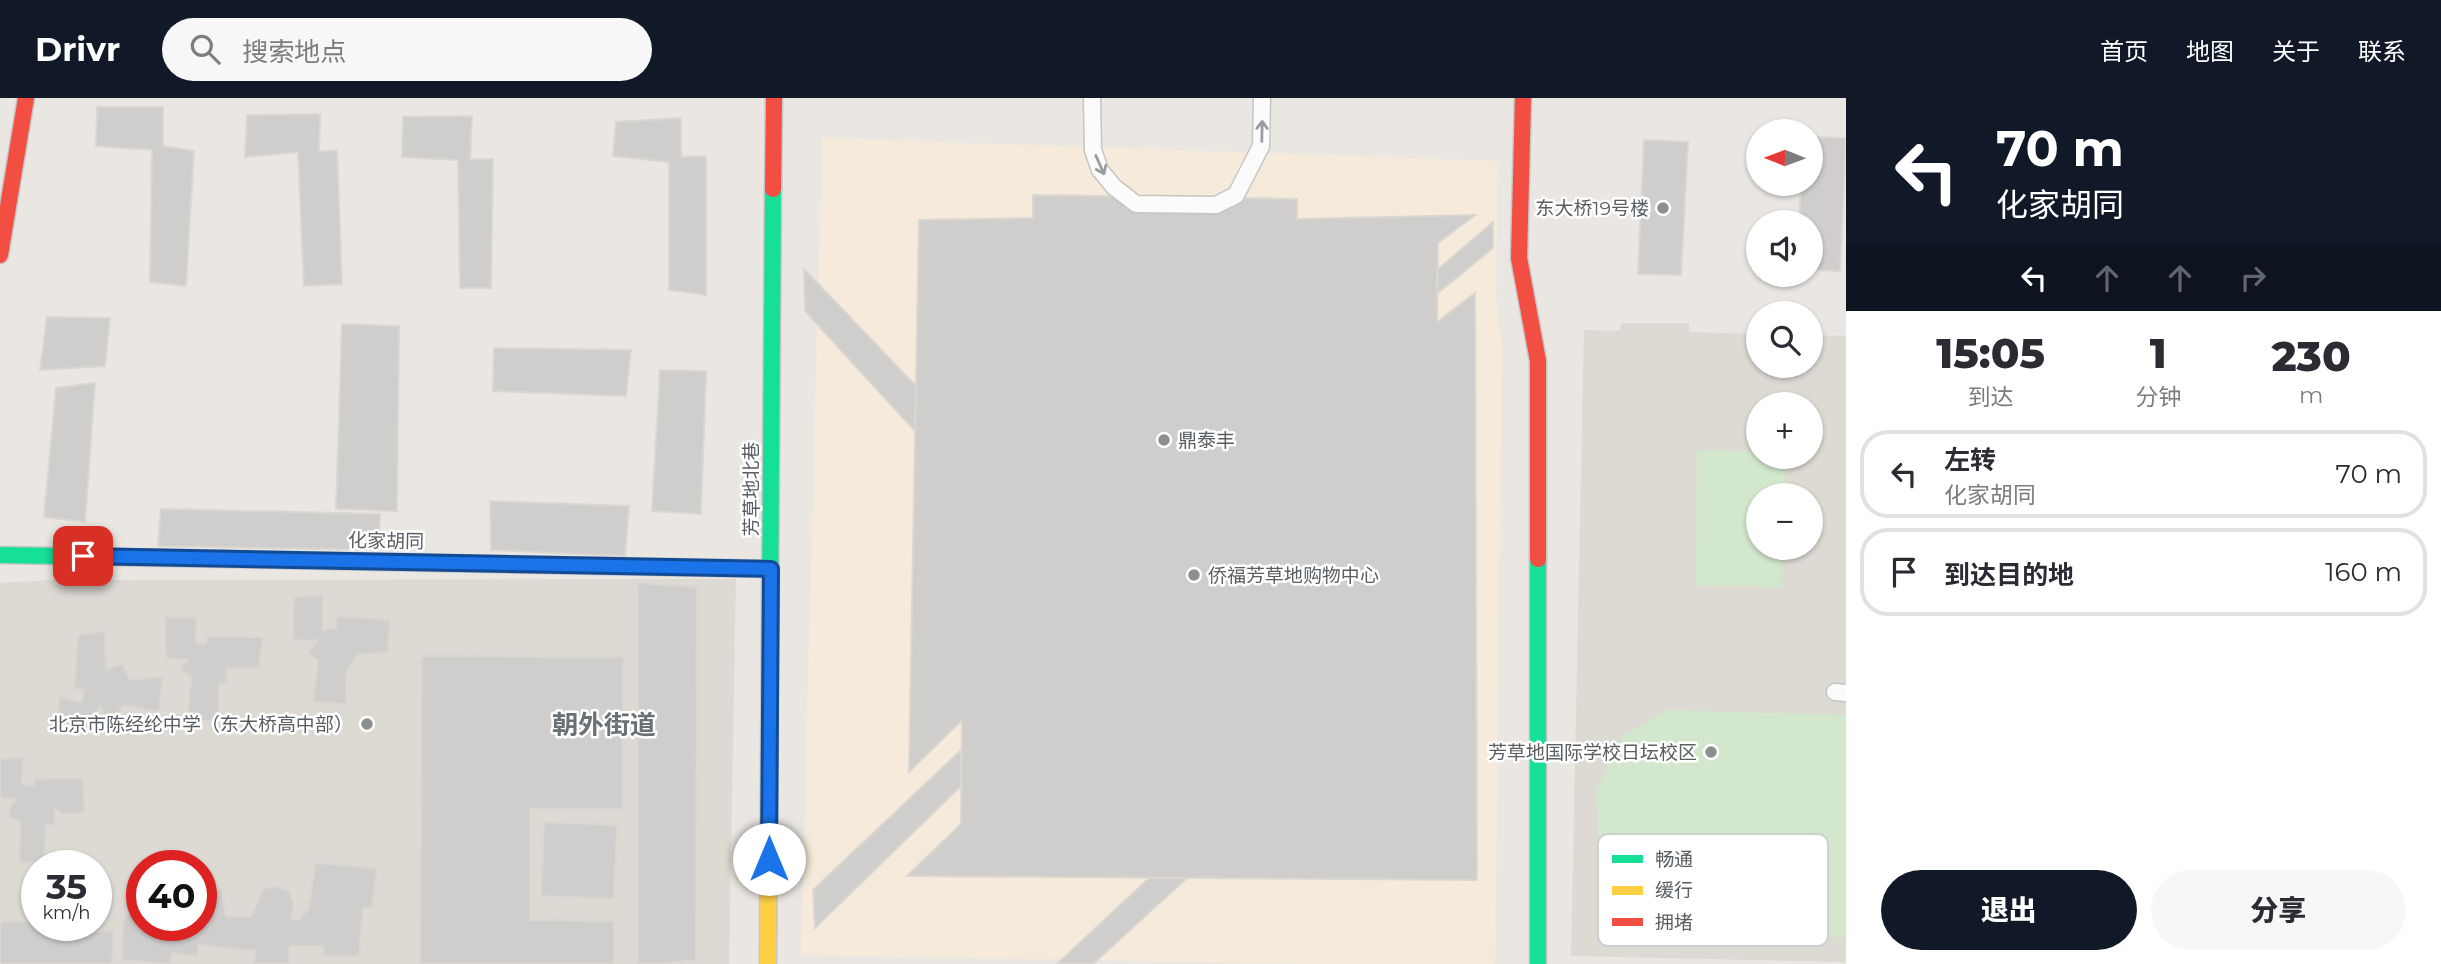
<!DOCTYPE html>
<html lang="zh">
<head>
<meta charset="utf-8">
<style>
  body { margin:0; font-family:Montserrat,"Noto Sans SC",sans-serif; background:#f7f7f7; color:#2b2b33; height:100vh; display:flex; flex-direction:column; font-size:26px; white-space:nowrap }
  * { box-sizing:border-box; margin:0 }
  p { font-size:23px; color:#7c7c81 }
  .icon { flex:none; width:38px; height:38px; fill:none; stroke:currentColor; stroke-width:2; stroke-linecap:round; stroke-linejoin:round }
  .map { position:relative; flex:1; overflow:hidden }
  .sheet { display:flex; flex-direction:column; background:#fff; width:595px }
  .sheet>* { flex:none }
  .hud { background:#111827; color:#fff; overflow:hidden }
  .needle { width:46px; rotate:271deg }
  .buttons { position:absolute; left:1746px; top:21px; display:grid; gap:14px }
  .buttons a { display:grid; place-items:center; width:77px; height:77px; border-radius:50%; background:#fff; box-shadow:0 2px 5px #0004; font-size:35px }
  .speed { position:absolute; left:21px; top:752px; display:flex; gap:14px; font-size:35px; font-weight:700; text-align:center }
  .speed>* { display:grid; place-content:center; width:91px; height:91px; border-radius:50%; background:#fff; box-shadow:0 2px 5px #0004; line-height:1 }
  .speed small { font-size:18px; font-weight:400 }
  .speed .limit { border:10px solid #d22; background:#fff; color:#111 }
  .pin { position:absolute; display:grid; place-items:center; width:60px; height:60px; color:#fff; margin:-30px; border-radius:14px; box-shadow:0 4px 10px #0006 }
  .me { position:absolute; width:77px; margin:-38px; rotate:0deg; stroke-linejoin:round; filter:drop-shadow(0 0 5px #0008) }
  .turn { display:flex; align-items:center; gap:24px; height:147px; padding:0 35px; font-size:32px }
  .turn .icon { width:91px; height:91px; stroke-width:2.5 }
  .turn b { display:block; font-size:49px; line-height:60px }
  .lanes { display:flex; align-items:center; height:66px; padding:0 35px; background:#0003; justify-content:center; gap:35px; direction:ltr }
  .lanes .off { opacity:.35 }
  .eta { display:flex; justify-content:space-evenly; align-items:center; height:119px; text-align:center }
  .eta b { font-size:42px; font-weight:800; line-height:49px }
  .button { display:flex; gap:14px; margin-top:auto; padding:14px 35px }
  .button a { flex:1; height:80px; border-radius:42px; background:#111827; color:#fff; font-size:28px; font-weight:800; line-height:80px; text-align:center }
  .button a+a { background:#f7f7f7; color:#2b2b33 }
  ul { padding:0; list-style:none }
  li { display:flex; align-items:center; gap:21px; height:88px; margin:0 14px 10px; padding:0 21px; border:4px solid #e1e1e2; border-radius:28px }
  li div { flex:1 }
  li b { display:block; font-size:26px }
  li em { font-style:normal }
  header { display:flex; align-items:center; gap:42px; box-sizing:border-box; height:98px; padding:0 35px; background:#111827; color:#fff }
  header strong { font-size:33px }
  nav { display:flex; gap:38px; margin-inline-start:auto; font-size:24px }
  .search { width:490px; height:63px; background:#f7f7f7; display:flex; align-items:center; gap:18px; box-sizing:border-box; padding:0 24px; border-radius:38px; color:#7c7c81; font-size:26px }
  main { display:flex; flex:1; min-height:0 }
  .map>svg:first-child { display:block }
  .commercial { fill:#f6ebda }
  .education { fill:#ddd9d3; fill-rule:evenodd }
  .green { fill:#d3e7cc }
  .building { fill:#d0cecc; stroke:#dad6d2; stroke-width:2 }
  .lines { fill:none; stroke-linecap:round; stroke-linejoin:round }
  .lane-casing { stroke:#c5c5c4; stroke-width:19 }
  .fast-casing { stroke:#c6c6c6; stroke-width:19 }
  .slow-casing { stroke:#c6c6c6; stroke-width:19 }
  .jam-casing { stroke:#c6c6c6; stroke-width:19 }
  .lane { stroke:#fcfbfb; stroke-width:16 }
  .fast { stroke:#16e098; stroke-width:16 }
  .slow { stroke:#ffcf43; stroke-width:16 }
  .jam { stroke:#f24e42; stroke-width:16 }
  .oneway { stroke:#9a9d9f }
  .route-casing { stroke:#114b97; stroke-width:18 }
  .route { stroke:#1a73e8; stroke-width:12 }
  .poi-dot { fill:#8c8e8f; stroke:#fff; stroke-width:2.5 }
  .labels { text-anchor:middle; dominant-baseline:central; stroke-width:5; stroke-linejoin:round; paint-order:stroke }
  .poi-label { font-size:19px; fill:#595e62; stroke:#fff; text-anchor:end }
  .street-label { font-size:19px; fill:#595e62; stroke:#fff }
  .district-label { font-size:26px; font-weight:bold; fill:#6a7174; stroke:#fff }
  .key { fill:#fff; stroke:#cdcfd0; stroke-width:2 }
  .key-label { font-size:19px; fill:#595e62 }
</style>
</head>
<body>
<header>
<strong>Drivr</strong>
<div class="search"><svg class="icon" aria-label="search" viewBox="0 0 24 24"><circle cx="10" cy="10" r="6"/><path d="M15 15l6 6"/></svg>搜索地点</div>
<nav><a>首页</a><a>地图</a><a>关于</a><a>联系</a></nav>
</header>
<main>
<div class="map">
<svg width="1846" height="866" viewBox="0 0 1846 866">
  <rect width="100%" height="100%" fill="#eae7e3"/>
  <path class="commercial" d="M822,40L1497,63L1496,200L1502,248L1495,866H1329L801,857Z"/>
  <path class="education" d="M1621,225H1689V234L1759,236V268H1811V237L1846,238V864L1571,858L1584,232L1620,233ZM1759,306H1811V359H1759ZM1759,397H1811V450H1759Z
    M736,481L729,866H0V485L50,482ZM37,768H96V828H37ZM142,768H201V828H142Z"/>
  <path class="green" d="M1697,352L1759,353V359H1786L1784,397H1759V450H1782L1781,489L1696,488Z
    M1666,612L1846,617V839L1673,835L1636,816L1607,782L1598,744L1596,693L1622,639Z"/>
  <path class="building" d="M97,9H163V48L194,53L186,188L150,184L152,52L96,48Z
    M320,16L319,54L337,52L342,186L304,188L298,54L245,59L247,17Z
    M472,18L470,61H493L491,190H460L458,62L402,59L403,19Z
    M681,20V59L706,58V197L669,192V64L613,58L616,24Z
    M1811,39L1846,40L1840,173L1811,172V124H1799L1801,86H1811Z
    M1644,42L1688,44L1681,177L1638,176Z
    M1033,97L1297,101V121L1475,117L1438,145L1437,224L1475,195L1477,782L907,778L961,726L962,622L909,674L919,122L1033,120Z
    M1493,124V150L1437,196V172Z
    M804,171L916,288L915,333L805,213Z
    M47,219L110,220L105,268L40,272Z
    M342,226L399,228L397,413L336,411Z
    M494,250L631,252L626,298L493,293Z
    M660,272L706,273L701,416L652,413Z
    M95,285L85,424L44,419L56,290Z
    M490,403L629,408L625,458L491,452Z
    M161,411L380,416L378,452L158,448Z
    M638,485L697,489L696,862L654,866H638Z
    M323,497V532L336,530L337,518L390,522L388,555L358,556L346,575V606L313,604L318,562L308,556L317,542L293,543L294,499Z
    M165,519L197,520L196,545L206,546L207,538L263,539L259,570L226,571L228,583L219,587V623H187L191,579L180,572L187,562L166,560Z
    M105,533L106,571L123,566L130,582L163,578L159,614L123,607L116,619L105,618L100,609L93,632L68,637L58,626L59,599L82,604L84,592L74,591L78,537Z
    M422,558L623,559V711H530V822L614,823V866H420Z
    M961,652V688L815,830L813,792Z
    M23,659L22,686L34,688V681L83,680L85,715L62,716L55,710V726L46,728L44,765L19,764L20,724L8,718L11,707L17,701L0,700V661Z
    M544,724L617,727L614,801L541,798Z
    M203,765L206,790L222,792L226,818L251,819L263,791L274,788L289,792L294,806L291,820L299,822L309,810L315,765L377,770L372,809L363,811L359,858H323V848H290L289,866H253L256,853L199,847L197,859L172,855L170,866L122,862L123,823L133,812L142,813V828H201V768H173L174,766Z
    M1149,780H1187L1093,866H1057Z
    M37,823V828H71V835L114,833L112,866H0V824Z"/>
  <g class="lines">
    <defs>
      <path id="lane" d="M1092,0L1093,52L1100,72L1114,89L1136,106L1216,107L1236,97L1261,48L1262,0
        M1835,594L1846,595"/>
      <path id="fast" d="M0,457L443,465
        M1538,461V866
        M770,506L773,91"/>
      <path id="slow" d="M443,465L771,471
        M768,866L770,506"/>
      <path id="jam" d="M1523,0L1519,160L1538,263V461
        M773,91L774,0
        M0,157L26,0"/>
    </defs>
    <use href="#lane" class="lane-casing"/>
    <use href="#fast" class="fast-casing"/>
    <use href="#slow" class="slow-casing"/>
    <use href="#jam" class="jam-casing"/>
    <use href="#lane" class="lane"/>
    <use href="#fast" class="fast"/>
    <use href="#slow" class="slow"/>
    <use href="#jam" class="jam"/>
  </g>
  <defs><path id="oneway-shaft" d="M-6 0H5M1.5-3L5.5 0L1.5 3" fill="none" stroke-width="1.6" stroke-linecap="round" stroke-linejoin="round" transform="scale(1.75)"/></defs>
  <g class="oneway">
    <use href="#oneway-shaft" transform="translate(1262 33) rotate(-89)"/>
    <use href="#oneway-shaft" transform="translate(1100 67) rotate(66)"/>
  </g>
  <g class="lines">
    <defs>
      <path id="route" d="M83,458L771,471L769,761"/>
    </defs>
    <use href="#route" class="route-casing"/>
    <use href="#route" class="route"/>
  </g>
  <g class="poi-dot">
    <circle cx="1663" cy="110" r="7"/>
    <circle cx="1164" cy="342" r="7"/>
    <circle cx="1194" cy="477" r="7"/>
    <circle cx="367" cy="626" r="7"/>
    <circle cx="1711" cy="654" r="7"/>
  </g>
  <g class="labels">
    <g class="poi-label">
      <text x="1649" y="110">东大桥19号楼</text>
      <text x="1178" y="342" text-anchor="start">鼎泰丰</text>
      <text x="1208" y="477" text-anchor="start">侨福芳草地购物中心</text>
      <text x="353" y="626">北京市陈经纶中学（东大桥高中部）</text>
      <text x="1697" y="654">芳草地国际学校日坛校区</text>
    </g>
    <g class="street-label">
      <text transform="translate(751 391) rotate(-90)">芳草地北巷</text>
      <text transform="translate(386 443) rotate(1)">化家胡同</text>
    </g>
    <g class="district-label">
      <text x="604" y="627">朝外街道</text>
    </g>
  </g>
  <rect x="1598" y="736" width="230" height="112" rx="10" class="key"/>
  <rect x="1612" y="757" width="31" height="8" fill="#16e098"/>
  <rect x="1612" y="788" width="31" height="9" fill="#ffcf43"/>
  <rect x="1612" y="820" width="31" height="8" fill="#f24e42"/>
  <g class="key-label">
    <text x="1655" y="768">畅通</text>
    <text x="1655" y="799">缓行</text>
    <text x="1655" y="831">拥堵</text>
  </g>
</svg>
<div class="buttons">
<a><svg class="needle" viewBox="-14 -14 28 28"><path d="M0-13l5 13h-10z" fill="#e53935"/><path d="M0 13l5-13h-10z" fill="#7c7c81"/></svg></a>
<a><svg class="icon" aria-label="sound" viewBox="0 0 24 24"><path d="M4 9h4l5-4v14l-5-4H4zM17 9q2 3 0 6"/></svg></a>
<a><svg class="icon" aria-label="search" viewBox="0 0 24 24"><circle cx="10" cy="10" r="6"/><path d="M15 15l6 6"/></svg></a>
<a>+</a>
<a>−</a>
</div>
<div class="speed"><div>35<small>km/h</small></div><div class="limit">40</div></div>
<div class="pin" style="left:83px;top:458px;background:#d93025"><svg class="icon" aria-label="arrive" viewBox="0 0 24 24"><path d="M6 21V4h12l-3 4 3 4H6"/></svg></div>
<svg class="me" style="left:769px;top:761px" viewBox="-20 -20 40 40"><circle r="19" fill="#fff"/><path d="M0-13L10 11 0 6-10 11z" fill="#1a73e8"/></svg>
</div>
<section class="sheet">
<div class="hud">
<div class="turn"><svg class="icon" aria-label="left" viewBox="0 0 24 24"><path d="M17 20v-9H6M10 6l-5 5 5 5"/></svg><div><b>70 m</b>化家胡同</div></div>
<div class="lanes"><svg class="icon" aria-label="left" viewBox="0 0 24 24"><path d="M17 20v-9H6M10 6l-5 5 5 5"/></svg><svg class="icon off" aria-label="ahead" viewBox="0 0 24 24"><path d="M12 20V5M6 11l6-6 6 6"/></svg><svg class="icon off" aria-label="ahead" viewBox="0 0 24 24"><path d="M12 20V5M6 11l6-6 6 6"/></svg><svg class="icon off" aria-label="right" viewBox="0 0 24 24"><path d="M7 20v-9h11M14 6l5 5-5 5"/></svg></div>
</div>
<div class="eta">
<div><b>15:05</b><p>到达</p></div>
<div><b>1</b><p>分钟</p></div>
<div><b>230</b><p>m</p></div>
</div>
<ul>
<li><svg class="icon" aria-label="left" viewBox="0 0 24 24"><path d="M17 20v-9H6M10 6l-5 5 5 5"/></svg><div><b>左转</b><p>化家胡同</p></div><em>70 m</em></li>
<li><svg class="icon" aria-label="arrive" viewBox="0 0 24 24"><path d="M6 21V4h12l-3 4 3 4H6"/></svg><div><b>到达目的地</b></div><em>160 m</em></li>
</ul>
<div class="button"><a>退出</a><a>分享</a></div>
</section>
</main>
</body>
</html>
